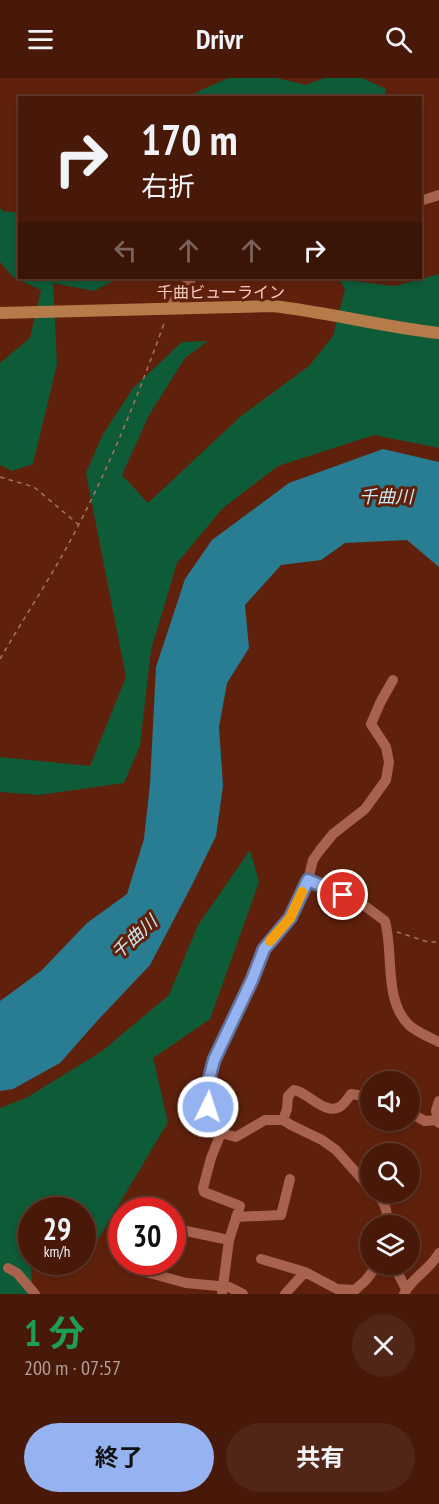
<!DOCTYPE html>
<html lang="ja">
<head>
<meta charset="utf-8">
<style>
  body { margin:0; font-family:"PT Sans Narrow","Noto Sans JP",sans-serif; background:#522617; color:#f1f3f6; height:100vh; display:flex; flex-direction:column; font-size:22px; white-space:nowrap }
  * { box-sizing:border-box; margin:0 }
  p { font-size:20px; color:#b1a09c }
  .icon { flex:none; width:33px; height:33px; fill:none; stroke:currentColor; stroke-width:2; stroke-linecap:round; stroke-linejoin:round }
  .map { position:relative; height:1216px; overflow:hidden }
  .sheet { display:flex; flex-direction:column; background:#481909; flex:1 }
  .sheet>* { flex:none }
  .guide { position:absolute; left:18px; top:18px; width:404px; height:183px; border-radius:0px; box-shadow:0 3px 9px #0003,0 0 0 2px #60382a; background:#481909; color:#f1f3f6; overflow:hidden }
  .tools { position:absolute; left:360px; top:993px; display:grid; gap:12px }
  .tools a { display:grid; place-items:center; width:60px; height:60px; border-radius:50%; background:#481909; box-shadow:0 3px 9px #0003,0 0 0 2px #60382a; font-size:30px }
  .speed { position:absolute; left:18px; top:1119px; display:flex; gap:12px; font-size:30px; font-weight:700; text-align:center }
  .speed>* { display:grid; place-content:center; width:78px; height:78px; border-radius:50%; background:#481909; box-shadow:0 3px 9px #0003,0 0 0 2px #60382a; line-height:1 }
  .speed small { font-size:15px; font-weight:400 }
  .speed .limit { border:9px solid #d22; background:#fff; color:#111 }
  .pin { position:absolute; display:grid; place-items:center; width:51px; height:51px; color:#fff; margin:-26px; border:3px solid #fff; border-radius:50%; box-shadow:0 2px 6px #0007 }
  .me { position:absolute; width:66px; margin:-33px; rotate:4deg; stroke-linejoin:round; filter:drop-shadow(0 0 4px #0008) }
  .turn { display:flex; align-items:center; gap:21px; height:126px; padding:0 24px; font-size:27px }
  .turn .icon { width:78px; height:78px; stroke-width:2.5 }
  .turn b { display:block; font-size:42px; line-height:51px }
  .lanes { display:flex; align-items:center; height:57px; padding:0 24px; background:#0003; justify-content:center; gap:30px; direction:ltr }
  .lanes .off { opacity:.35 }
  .round { display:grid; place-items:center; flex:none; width:63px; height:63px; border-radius:32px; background:#522617 }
  .summary { display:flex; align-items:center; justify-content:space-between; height:102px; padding:0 24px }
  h1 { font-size:36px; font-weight:700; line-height:45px; color:#1e9e55 }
  .primary-button { display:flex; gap:12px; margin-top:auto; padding:12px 24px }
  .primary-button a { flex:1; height:69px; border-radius:36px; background:#95b2f1; color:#111; font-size:24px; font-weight:700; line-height:69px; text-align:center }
  .primary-button a+a { background:#522617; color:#f1f3f6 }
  header { display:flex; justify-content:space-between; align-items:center; height:78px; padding:0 24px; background:#481909; font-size:27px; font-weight:700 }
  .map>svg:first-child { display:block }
  .green { fill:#0e5b38 }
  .water { fill:#297d92 }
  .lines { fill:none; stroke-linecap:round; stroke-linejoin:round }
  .path { stroke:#a77362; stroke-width:1.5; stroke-dasharray:4.5 4.5; stroke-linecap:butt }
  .street { stroke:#a9624d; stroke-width:10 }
  .secondary { stroke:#b57c4a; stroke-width:12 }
  .route-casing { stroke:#61749d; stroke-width:15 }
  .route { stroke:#95b2f1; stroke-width:10 }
  .slow { stroke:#f59e0b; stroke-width:10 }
  .labels { text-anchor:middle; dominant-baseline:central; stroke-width:6; stroke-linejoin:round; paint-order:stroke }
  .street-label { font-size:16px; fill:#f7cec2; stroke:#60210c }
  .water-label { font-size:18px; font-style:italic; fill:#cbe9f2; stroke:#60210c }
</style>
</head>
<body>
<header><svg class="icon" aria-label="menu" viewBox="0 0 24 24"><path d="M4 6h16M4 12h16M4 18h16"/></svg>Drivr<svg class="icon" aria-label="search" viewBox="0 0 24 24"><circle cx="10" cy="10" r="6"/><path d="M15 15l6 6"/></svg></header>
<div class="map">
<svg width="439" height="1216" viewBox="0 0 439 1216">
  <rect width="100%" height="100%" fill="#60210c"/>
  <path class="green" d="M228,0H277L306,7L324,0H362L386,11L385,19H186Z
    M0,130L3,133L19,135L20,200H119L94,213L53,205L57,286L33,386L12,393L0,387V285L30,260L41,212L14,200L0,184Z
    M439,196V370L374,357L278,388L223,430L177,485L151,572L140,668L124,705L39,717L0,714V679L90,688L126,599L86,395L102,358L133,310L182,264L208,263L185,280L149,337L122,397L148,425L241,338L309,288L333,258L345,211L338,200H353L354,203L395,208Z
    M250,772L259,804L210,941L153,980L168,1044L96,1165L83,1170L82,1132H32V1184H49L31,1191L33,1216H0V1030L26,1020L101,974L169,917L198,847Z"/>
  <path class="water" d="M383,371L439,384V489L407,462L345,465L321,482L281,487L245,527L249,570L227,605L219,649L223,708L216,758L193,805L150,887L98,942L60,985L13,1011L0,1013V923L41,893L87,845L127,816L144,761L150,706L156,589L185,501L212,462L289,405Z"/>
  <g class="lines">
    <path class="path" d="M0,399L34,409L79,447
      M0,581C26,536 56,492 79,446C113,381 140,312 165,243
      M397,854L428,864H439"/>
    <path class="street" d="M420,123L439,117
      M170,230L181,212L192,200
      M308,802L361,825L385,843C394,875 383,923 410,948C419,955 429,959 439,964
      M439,1023L436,1033L439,1045
      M410,1035L425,1043L437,1042
      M283,1042L287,1031L288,1018L294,1012C308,1014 326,1039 341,1028C345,1025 348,1020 351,1016L364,1018L370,1016
      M221,1055L211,1080L203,1110L204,1114L240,1128L229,1162L222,1216
      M370,1110L336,1072L322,1062L291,1047L283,1042H265L236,1059L221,1055L214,1051L208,1029L206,1013L214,982L252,902L264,871L290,840L308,802L313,782L320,772L333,756L365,731L386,702L389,684L386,669L371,646L381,623L393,602
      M375,1114C385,1125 389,1133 386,1148
      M236,1139L281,1137L290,1101
      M172,1150L229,1162
      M261,1181L305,1194L337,1211L355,1212L366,1202L378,1186
      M393,1186L406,1211
      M8,1190L17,1195L35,1216
      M131,1190L186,1205L229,1209L243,1216
      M285,1216L305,1194
      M404,1216C411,1200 430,1192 439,1175"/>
    <path class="secondary" d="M0,235L272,228C328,234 383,249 439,255"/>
  </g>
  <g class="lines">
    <defs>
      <path id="route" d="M208,1029L206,1013L214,982L252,902L264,871L290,840L308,802L343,817"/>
    </defs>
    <use href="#route" class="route-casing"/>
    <use href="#route" class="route"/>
    <path class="slow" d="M270,863L290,840L302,814"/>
  </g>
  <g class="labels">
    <g class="street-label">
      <text x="221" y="214">千曲ビューライン</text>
    </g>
    <g class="water-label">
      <text x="386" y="418">千曲川</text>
      <text transform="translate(134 859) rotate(-42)">千曲川</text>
    </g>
  </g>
</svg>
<div class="tools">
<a><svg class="icon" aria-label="sound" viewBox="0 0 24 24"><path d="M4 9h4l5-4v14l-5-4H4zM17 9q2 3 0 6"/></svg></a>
<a><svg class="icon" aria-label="search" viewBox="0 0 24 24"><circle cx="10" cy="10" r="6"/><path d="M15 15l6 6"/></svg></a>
<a><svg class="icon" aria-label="layers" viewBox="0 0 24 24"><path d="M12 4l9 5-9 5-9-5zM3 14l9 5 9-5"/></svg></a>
</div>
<div class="speed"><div>29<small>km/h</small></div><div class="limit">30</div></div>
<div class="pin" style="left:343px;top:817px;background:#d93025"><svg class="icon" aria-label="arrive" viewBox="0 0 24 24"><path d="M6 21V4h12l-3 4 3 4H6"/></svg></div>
<svg class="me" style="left:208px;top:1029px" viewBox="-20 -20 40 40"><circle r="17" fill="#95b2f1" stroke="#fff" stroke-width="3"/><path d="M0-11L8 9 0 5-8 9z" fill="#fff"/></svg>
<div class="guide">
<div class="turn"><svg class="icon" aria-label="right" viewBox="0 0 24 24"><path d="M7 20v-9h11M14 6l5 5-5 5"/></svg><div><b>170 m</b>右折</div></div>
<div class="lanes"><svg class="icon off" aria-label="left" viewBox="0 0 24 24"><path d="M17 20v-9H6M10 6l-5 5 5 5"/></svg><svg class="icon off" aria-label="ahead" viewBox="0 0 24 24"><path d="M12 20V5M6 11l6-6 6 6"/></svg><svg class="icon off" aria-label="ahead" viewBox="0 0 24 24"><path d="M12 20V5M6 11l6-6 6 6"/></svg><svg class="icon" aria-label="right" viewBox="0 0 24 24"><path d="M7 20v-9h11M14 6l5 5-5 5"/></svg></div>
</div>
</div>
<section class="sheet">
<div class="summary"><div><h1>1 分</h1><p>200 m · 07:57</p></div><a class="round"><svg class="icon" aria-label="close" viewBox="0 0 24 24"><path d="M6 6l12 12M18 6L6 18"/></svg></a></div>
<div class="primary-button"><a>終了</a><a>共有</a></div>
</section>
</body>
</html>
